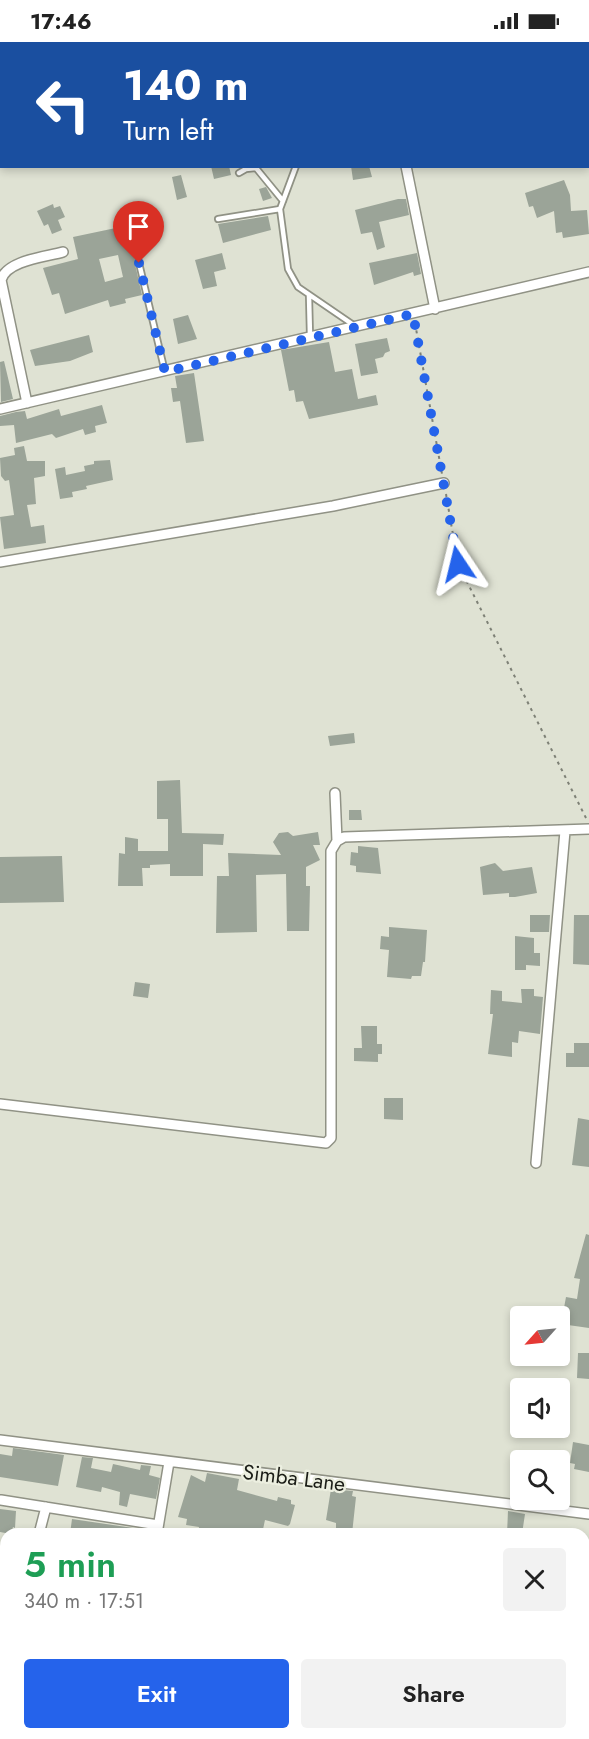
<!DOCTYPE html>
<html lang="en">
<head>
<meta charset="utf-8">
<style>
  body { margin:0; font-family:Jost,sans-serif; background:#f2f2f2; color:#222; height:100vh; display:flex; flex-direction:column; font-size:22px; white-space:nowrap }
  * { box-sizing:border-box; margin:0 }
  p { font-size:20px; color:#767676 }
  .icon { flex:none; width:33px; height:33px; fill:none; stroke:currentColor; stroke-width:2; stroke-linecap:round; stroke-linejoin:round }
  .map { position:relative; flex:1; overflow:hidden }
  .drawer { position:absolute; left:0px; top:1486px; width:590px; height:212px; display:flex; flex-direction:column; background:#fff; border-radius:18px 18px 0 0; box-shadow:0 3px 9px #0003 }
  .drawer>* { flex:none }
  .hud { position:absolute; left:0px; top:0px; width:590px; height:126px; box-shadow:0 3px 9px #0003; background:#1a4fa0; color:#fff; overflow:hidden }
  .needle { width:39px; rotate:243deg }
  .fabs { position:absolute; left:510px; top:1264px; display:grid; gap:12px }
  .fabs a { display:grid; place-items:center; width:60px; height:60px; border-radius:6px; background:#fff; box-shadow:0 3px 9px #0003; font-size:30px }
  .pin { position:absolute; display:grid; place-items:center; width:51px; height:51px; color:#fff; margin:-62px -26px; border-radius:50% 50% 50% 0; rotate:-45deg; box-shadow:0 0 6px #0007 }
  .pin .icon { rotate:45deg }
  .me { position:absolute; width:66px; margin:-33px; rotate:350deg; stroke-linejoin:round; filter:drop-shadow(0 0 4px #0008) }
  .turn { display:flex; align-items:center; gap:21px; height:126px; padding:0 24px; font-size:27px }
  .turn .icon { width:78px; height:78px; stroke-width:2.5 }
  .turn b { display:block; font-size:42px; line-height:51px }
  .round { display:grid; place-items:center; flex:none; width:63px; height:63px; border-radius:6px; background:#f2f2f2 }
  .overview { display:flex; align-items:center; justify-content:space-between; height:102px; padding:0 24px }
  h1 { font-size:36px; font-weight:600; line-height:45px; color:#1e9e55 }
  .action { display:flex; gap:12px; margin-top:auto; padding:12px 24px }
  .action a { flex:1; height:69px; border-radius:6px; background:#2563eb; color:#fff; font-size:24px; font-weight:600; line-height:69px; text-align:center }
  .action a+a { background:#f2f2f2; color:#222 }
  .status { display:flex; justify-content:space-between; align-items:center; height:42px; padding:0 30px; background:#fff; direction:ltr }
  .status svg { height:16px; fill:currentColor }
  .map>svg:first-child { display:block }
  .building { fill:#9ba498; fill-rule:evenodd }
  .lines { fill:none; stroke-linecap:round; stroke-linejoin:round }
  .service-casing { stroke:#909285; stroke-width:8 }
  .minor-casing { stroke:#909285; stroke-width:12 }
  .path { stroke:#7e8176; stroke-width:2; stroke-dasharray:3 4.5; stroke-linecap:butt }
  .service { stroke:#fff; stroke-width:4.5 }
  .minor { stroke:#fff; stroke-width:9 }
  .route { stroke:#2563eb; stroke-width:10; stroke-dasharray:0 18 }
  .labels { text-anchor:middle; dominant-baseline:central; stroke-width:4.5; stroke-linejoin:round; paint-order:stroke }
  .street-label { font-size:21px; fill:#1b1d17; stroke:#ecefe0 }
</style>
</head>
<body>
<div class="status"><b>17:46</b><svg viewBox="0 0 49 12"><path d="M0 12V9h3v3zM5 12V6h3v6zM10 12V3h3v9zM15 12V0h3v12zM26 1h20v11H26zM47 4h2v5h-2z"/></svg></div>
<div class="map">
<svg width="589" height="1697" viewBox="0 0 589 1697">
  <rect width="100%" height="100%" fill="#dfe2d3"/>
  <path class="building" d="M211,124H229L231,133L214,137Z
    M351,124H369L372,135L353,138Z
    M181,133L187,155L177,158L172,135Z
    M564,138L570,153L571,169L587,168L589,192L563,196L562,190L556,191L554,169L537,176L533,164L529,165L525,151Z
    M266,145L272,156L263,159L259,147Z
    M398,157H406L409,173L379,180L385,205L377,208L372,190L361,192L355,168Z
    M53,162L54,166L60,164L65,175L58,178L62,188L52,192L48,182L44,184L37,169Z
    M268,174L271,188L223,201L218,182Z
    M130,183L138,217L135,222L142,253L125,257L126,261L110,265L108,258L65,272L59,251L52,253L43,226L78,217L73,195ZM118,213L123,235L105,240L99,217Z
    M222,211L226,227L214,230L217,244L203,247L195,218Z
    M417,211L421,232L414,234L413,230L374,243L369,221Z
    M188,273L197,297L178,302L173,277Z
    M89,293L93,310L70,319L35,324L30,308Z
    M387,296L390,309L385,311L383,315L375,317L378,331L361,334L355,302Z
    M329,300L335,330L352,327L358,357L376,353L378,363L309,377L303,359L296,360L294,348L289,349L281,308Z
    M4,319L13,357L1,360L0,320Z
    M194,331L204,399L186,401L180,359L173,360L171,346H177L175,334Z
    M102,363L107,381L95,384L96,390L85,393L83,387L56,396L52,392L16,401L14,383L0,384V374L16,370L25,369L27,377L59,367L61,374Z
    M24,404L27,419H45V434L34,436L36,462L27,463L31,485L44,483L46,501L4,507L0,475L14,473L9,438L5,439L1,434L0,416L15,413L14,406Z
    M110,418L113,438L86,444L87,447L72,450L73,455L60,457L55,427L65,425L66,433L85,429L84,424L94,422V419Z
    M354,691L355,701L330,704L328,694Z
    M180,738L182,791L224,792L223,803L203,802V834H170V822L150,823V826H142L143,844H118L119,811L125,812V795L138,797V809H168V777H157V739Z
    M349,768H361L362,778H349Z
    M288,790L293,794L318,790L320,803H313L320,818L306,825V844H310L309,889H287L286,832L256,833L257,890L216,891L217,834H229L228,811L281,813L273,800L279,791Z
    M358,804L378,806L381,832L356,830V824L350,823L351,810L358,811Z
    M62,814L64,860L0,861V815Z
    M495,821L503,829L532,825L537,851L515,855H509V851L483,853L480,825Z
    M530,873H550L549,890H530Z
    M574,873H589V923L573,922Z
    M389,885L427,888L425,920H423L421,934H412L411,937L387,935L389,908L380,907L381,894L389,895Z
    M515,894L534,896V911H540V924L526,923V928H515Z
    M135,940L150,942L148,956L133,954Z
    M521,947H534V954L543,955L540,992L519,989L518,1001L512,1000V1015L488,1012L493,972H490L491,948L502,949V959L522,961Z
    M361,984H377V1002H382V1012H378V1020L354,1019V1006H362Z
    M574,1001H589V1025H566V1011H574Z
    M384,1056H403V1078L384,1077Z
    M578,1076L589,1078V1125L572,1123Z
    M586,1192L589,1193V1286L561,1282L566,1255L577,1257L580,1237L574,1236Z
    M578,1311H589V1337L577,1336Z
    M573,1400L589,1403V1430L574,1427L575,1422L570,1421Z
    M13,1406L64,1413L58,1444L0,1435V1412L12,1414Z
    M82,1415L93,1416L91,1426L111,1430L113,1422L140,1428L141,1423L151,1424L149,1433L160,1436L156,1457L130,1452L127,1465L119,1463L120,1450L102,1445L101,1450L76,1445Z
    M207,1431L239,1437L237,1448L277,1459L278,1455L291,1458V1462L295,1463L290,1482L288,1484L265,1478L262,1492H198L199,1485L186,1483L187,1477L178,1475L191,1433L205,1440Z
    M331,1447L353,1449L352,1454L356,1455L352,1492H336V1481L326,1478Z
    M0,1467L16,1469L15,1486L13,1485L11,1492L0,1490Z
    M508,1469L525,1472L522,1492H507Z
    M72,1477L140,1487V1492H117L93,1488L92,1492H70Z"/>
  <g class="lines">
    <defs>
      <path id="service" d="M296,124L280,167L288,227L298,245L355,284
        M239,131L246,127L256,126L283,159
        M218,177L280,167
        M139,221L165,330
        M309,254L310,294"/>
      <path id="minor" d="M439,0L440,2
        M506,2L511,0
        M406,124L435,267
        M27,361L1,238C7,218 46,215 63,210
        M0,367L589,230
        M0,520L333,464L444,441
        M335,751L337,799
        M0,1062L326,1101L331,1096V809L337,799L344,795L589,787
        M536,1121L565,789
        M0,1398L589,1472
        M1,1458L158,1483
        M39,1492L46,1465
        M157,1492L169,1420
        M584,1611L589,1612
        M0,1651L6,1627
        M119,1697L120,1692
        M260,1697L261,1692"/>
    </defs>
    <use href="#service" class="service-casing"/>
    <use href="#minor" class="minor-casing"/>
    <path class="path" d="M415,281L442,432
      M446,452L458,522L587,778"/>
    <use href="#service" class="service"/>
    <use href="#minor" class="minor"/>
  </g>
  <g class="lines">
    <path class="route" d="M139,221L165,330L413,272L458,522"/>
  </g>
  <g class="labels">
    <g class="street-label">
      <text transform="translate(294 1436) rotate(7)">Simba Lane</text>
    </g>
  </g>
</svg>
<div class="fabs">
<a><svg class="needle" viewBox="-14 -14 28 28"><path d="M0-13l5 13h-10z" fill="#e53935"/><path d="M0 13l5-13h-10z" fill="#767676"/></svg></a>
<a><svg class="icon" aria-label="sound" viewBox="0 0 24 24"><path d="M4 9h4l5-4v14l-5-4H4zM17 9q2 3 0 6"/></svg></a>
<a><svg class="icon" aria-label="search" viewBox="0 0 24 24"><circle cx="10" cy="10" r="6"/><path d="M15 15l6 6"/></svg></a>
</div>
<div class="pin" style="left:139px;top:221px;background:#d93025"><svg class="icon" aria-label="arrive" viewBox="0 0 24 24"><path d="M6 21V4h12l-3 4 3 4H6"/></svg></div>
<svg class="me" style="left:458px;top:522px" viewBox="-20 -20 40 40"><path d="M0-17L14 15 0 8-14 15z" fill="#2563eb" stroke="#fff" stroke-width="4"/></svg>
<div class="hud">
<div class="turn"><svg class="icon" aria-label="left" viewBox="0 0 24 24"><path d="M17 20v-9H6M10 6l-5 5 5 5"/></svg><div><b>140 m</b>Turn left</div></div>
</div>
<section class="drawer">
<div class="overview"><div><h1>5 min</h1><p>340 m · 17:51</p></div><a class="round"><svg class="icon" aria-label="close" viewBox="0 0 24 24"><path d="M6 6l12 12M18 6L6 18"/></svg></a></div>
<div class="action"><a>Exit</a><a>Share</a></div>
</section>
</div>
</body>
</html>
